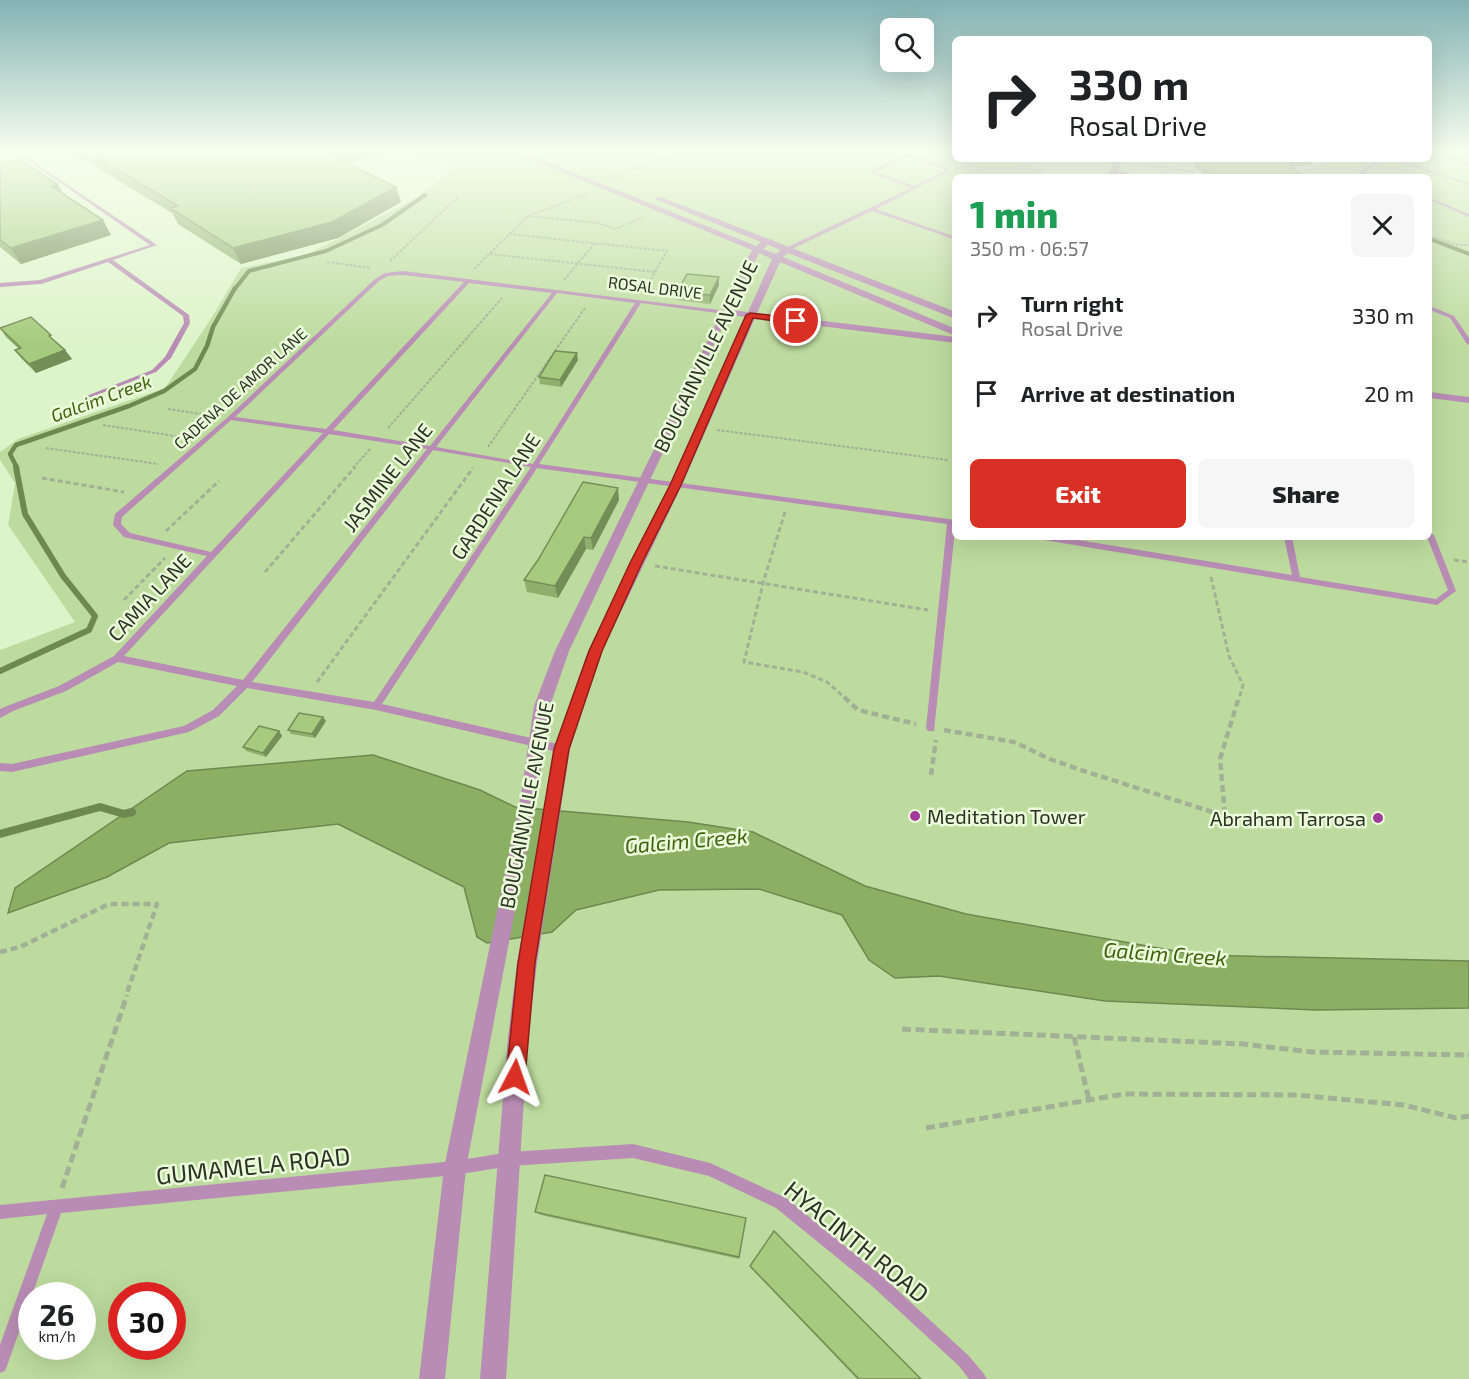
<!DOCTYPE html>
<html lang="en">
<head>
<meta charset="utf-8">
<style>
  body { margin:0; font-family:"Exo 2",sans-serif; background:#f6f6f6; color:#202124; height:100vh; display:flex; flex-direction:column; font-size:22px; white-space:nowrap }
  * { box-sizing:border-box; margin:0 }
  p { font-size:20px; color:#757577 }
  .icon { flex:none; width:33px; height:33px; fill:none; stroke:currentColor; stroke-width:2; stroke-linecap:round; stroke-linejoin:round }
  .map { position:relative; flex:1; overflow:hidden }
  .drawer { position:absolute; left:952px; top:174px; width:480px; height:366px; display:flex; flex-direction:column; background:#fff; border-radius:9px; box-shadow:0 6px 24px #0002 }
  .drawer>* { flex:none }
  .guide { position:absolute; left:952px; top:36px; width:480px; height:126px; border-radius:9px; box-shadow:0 6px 24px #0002; background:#fff; color:#202124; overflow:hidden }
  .tools { position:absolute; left:880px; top:18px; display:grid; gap:12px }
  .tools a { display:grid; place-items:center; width:54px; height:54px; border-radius:9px; background:#fff; box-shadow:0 6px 24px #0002; font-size:30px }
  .speed { position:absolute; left:18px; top:1282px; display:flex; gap:12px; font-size:30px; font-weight:700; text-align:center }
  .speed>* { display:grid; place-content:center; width:78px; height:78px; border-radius:50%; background:#fff; box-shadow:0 6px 24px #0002; line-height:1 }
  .speed small { font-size:15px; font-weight:400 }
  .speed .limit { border:9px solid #d22; background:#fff; color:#111 }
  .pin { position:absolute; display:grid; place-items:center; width:51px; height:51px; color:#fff; margin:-26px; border:3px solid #fff; border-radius:50%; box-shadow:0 2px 6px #0007 }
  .me { position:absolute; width:66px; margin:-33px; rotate:4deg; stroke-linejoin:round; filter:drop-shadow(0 0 4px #0008) }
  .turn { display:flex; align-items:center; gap:21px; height:126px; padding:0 18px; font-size:27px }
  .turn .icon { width:78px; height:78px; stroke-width:2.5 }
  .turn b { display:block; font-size:42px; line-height:51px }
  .round { display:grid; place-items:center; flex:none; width:63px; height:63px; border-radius:9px; background:#f6f6f6 }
  .headline { display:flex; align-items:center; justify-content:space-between; height:102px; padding:0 18px }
  h1 { font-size:36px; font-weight:800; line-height:45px; color:#1e9e55 }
  .cta { display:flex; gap:12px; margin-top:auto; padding:12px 18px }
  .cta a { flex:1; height:69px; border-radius:9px; background:#d93025; color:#fff; font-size:24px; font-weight:800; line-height:69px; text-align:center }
  .cta a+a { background:#f6f6f6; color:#202124 }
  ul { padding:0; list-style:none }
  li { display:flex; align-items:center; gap:18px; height:78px; padding:0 18px }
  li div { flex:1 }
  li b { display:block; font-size:22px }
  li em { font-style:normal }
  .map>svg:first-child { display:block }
  .built { fill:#ddf3c9 }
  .green { fill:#bddb9e; fill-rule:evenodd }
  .water { fill:#8baf63; stroke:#6e8950; stroke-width:1.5 }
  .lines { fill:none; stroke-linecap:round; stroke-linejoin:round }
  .stream-far3 { stroke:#6e8950; stroke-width:4 }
  .stream-far2 { stroke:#6e8950; stroke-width:4.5 }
  .stream-far1 { stroke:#6e8950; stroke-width:6 }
  .stream { stroke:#6e8950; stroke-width:8 }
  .path-far3 { stroke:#a2b095; stroke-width:2; stroke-dasharray:3 1.5; stroke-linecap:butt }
  .path-far2 { stroke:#a2b095; stroke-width:3; stroke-dasharray:5 3; stroke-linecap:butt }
  .path-far1 { stroke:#a2b095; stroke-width:4.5; stroke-dasharray:7 4; stroke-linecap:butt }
  .path { stroke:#a2b095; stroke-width:5; stroke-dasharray:9 4.5; stroke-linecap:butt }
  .service { fill:#b88cb4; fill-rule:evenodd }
  .minor { fill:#b88cb4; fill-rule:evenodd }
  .wall { fill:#8faf6c }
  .shaded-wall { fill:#748e58 }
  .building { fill:#a6cb7e; stroke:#748e58; stroke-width:1.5 }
  .route { fill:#d93025; stroke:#8d1f18; stroke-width:1.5 }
  .poi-dot { fill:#a2399c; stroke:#eafcd9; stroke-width:2 }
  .labels { text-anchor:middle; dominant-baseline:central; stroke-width:5; stroke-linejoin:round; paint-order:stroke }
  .far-street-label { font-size:16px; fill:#2b3124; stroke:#eafcd9 }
  .far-water-label { font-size:18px; font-style:italic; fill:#40600e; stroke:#eafcd9 }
  .street-label { font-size:20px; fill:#2b3124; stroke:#eafcd9 }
  .poi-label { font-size:20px; fill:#2b3124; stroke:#eafcd9; text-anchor:start }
  .water-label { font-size:21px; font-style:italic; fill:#40600e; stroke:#eafcd9 }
  .near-street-label { font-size:24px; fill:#2b3124; stroke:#eafcd9 }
</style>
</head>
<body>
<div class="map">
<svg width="1469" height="1379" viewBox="0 0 1469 1379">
  <rect width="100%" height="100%" fill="#eafcd9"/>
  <path class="built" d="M0,150H410L454,168L416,198L306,255L241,268L212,317L165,388L18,439L0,452Z
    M0,460L15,483L8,525L75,622L0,650Z"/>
  <path class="green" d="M410,150H955L956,159H1003L1047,169L1032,177H956V537H1430V177H1305L1297,172L1341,159H1430V150H1469V1379H0V650L75,622L8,525L15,483L0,460V452L18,439L165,388L212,317L241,268L306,255L416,198L454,169ZM32,1296H82V1347H32ZM122,1296H172V1347H122Z"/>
  <path class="water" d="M373,755L480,790L515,807L688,822L753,832L865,886L966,914L1198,955L1469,961V1008L1316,1010L1105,1001L939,976L895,978L869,960L842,915L759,889L659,890L576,910L552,932L487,943L477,937L464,887L338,824L169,843L107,877L8,913L15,888L187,771Z"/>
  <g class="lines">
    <path class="stream-far3" d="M1430,239L1469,254
      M234,290L249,271L326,251L382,225L425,195"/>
    <path class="stream-far2" d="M17,468L10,454L16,445L129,406L164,391L195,369L207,346L213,327L235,288"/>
    <path class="stream-far1" d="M0,671L89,630L95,616L63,576L25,514L16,467"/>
    <path class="stream" d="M0,834L100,807L124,814L132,812"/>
    <path class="path-far3" d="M1146,165L1195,172
      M612,177L688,150
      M529,216L598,223L616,229L644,217
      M509,234L667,251L644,291
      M1430,236L1457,245H1469
      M490,254L655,272
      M390,261L459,196
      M327,262L372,268
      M474,269L528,216L587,194
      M564,280L594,244
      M168,409L215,416
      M103,425L188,438
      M388,428L502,298
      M717,430L948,460
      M488,447L585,308
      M46,448L158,464
      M353,468L370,449"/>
    <path class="path-far2" d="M42,478L124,492
      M785,512L763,583L744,662L803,672L827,682L846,699
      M166,531L219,481
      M1454,560L1469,562
      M655,566L928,610
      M265,572L355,467
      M1211,577L1229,656L1243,685L1239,699
      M124,600L165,558
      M317,682L473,468"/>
    <path class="path-far1" d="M844,697L858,710L916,724
      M944,730L1014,742L1050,759L1084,771L1225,816L1220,759L1239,697
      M931,775L936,740
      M0,952L20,947L109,904H157L126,996"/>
    <path class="path" d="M902,1029L1243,1044L1312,1052L1469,1055
      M1074,1037L1089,1100
      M926,1128L1124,1094L1297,1095L1404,1105L1456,1118L1469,1116
      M62,1188L127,995"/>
    <path class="service" d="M1430,151L1469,163V165L1430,153Z
      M907,154L944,166L948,168V172L876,209L956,237V240L872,211L790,250H786V248L911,188L871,173L873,169ZM907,157L940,168L944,170V171L915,186L876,172Z
      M28,158L157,245L113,260L189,315L190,323L171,358L156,372L89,398L84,397L152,370L165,357L184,323L183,316L108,262L41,284L0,287V283L40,280L150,245L27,160L0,167V165Z
      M1378,159H1383L1364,173L1370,177H1365L1359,174V172Z
      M1389,159H1395L1469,183V185Z
      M1114,170L1141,176V177H1133L1112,172Z
      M1430,198L1469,214V217L1430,200Z
      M403,271L727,311L728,312L725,314L641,303L539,464L956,520L934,731H928L926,728L947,524L537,468L382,704L562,745L565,746L567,749L565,752L562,753L376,710L247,688L219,716L189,732L12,772L0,771V763L12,764L184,726L213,710L237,686L118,662L66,691L13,711L0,718V709L2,708L59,686L114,656L207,556L124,537L113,525L115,514L228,417L375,279L385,273ZM403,275L464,282L326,429L235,417L379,281L388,276ZM469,283L552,293L430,446L333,430ZM557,293L635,303L533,464L436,447ZM231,420L323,433L211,552L130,533L121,524L122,517ZM329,434L427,449L243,680L124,656ZM433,450L531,467L374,702L252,682Z
      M1430,306L1454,316L1469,338V345L1467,344L1450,318L1430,310Z
      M1430,532L1434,535L1456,591L1437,605L1044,540L1040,537H1060L1292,575L1284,537H1292L1300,577L1436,599L1448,590L1427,537H1430Z
      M633,1144L710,1163L786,1198L882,1276L969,1356L984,1374L987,1379H969L959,1366L872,1286L776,1208L709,1176L633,1158L510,1166L455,1175L61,1213L7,1366L5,1371L0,1373V1345L47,1214L0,1219V1205L455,1161L510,1152Z"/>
    <path class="minor" d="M508,150H518L756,246L761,242L654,199L661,197L956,312V319L788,253L783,257L956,329V336L780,262L757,313L956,337V343L755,318L682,485L602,651L570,749L537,963L528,1037L506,1379H480L508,1037L517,963L554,749L588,651L670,485L746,317L728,315L569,651L550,706L537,795L466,1168L445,1379H419L444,1168L521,795L534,706L555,651L752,250ZM768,245L781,250L776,254L763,249ZM759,253L772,259L748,312L731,310Z
      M1115,159H1123L1115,177H1107Z
      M1430,392L1469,397V403L1430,398Z"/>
  </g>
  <path class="wall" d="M68,150H388L348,163L396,187L401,202L338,238L241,264L178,224L172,213Z
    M1072,159H1112L1111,163Z
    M1196,163L1311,164L1291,167L1304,177H1208L1194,167Z
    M0,164L57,184L63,194L111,235L21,264L0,247Z
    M719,277V285L710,304L677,300V292Z
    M0,328L55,341L72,359L36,373L21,358L15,350L18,348L6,337Z
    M578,360L561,387L540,384L539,377Z
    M619,500L593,550L586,549L558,598L527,592L524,580Z
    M326,721L315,738L291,734L288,730Z
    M279,731L282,736L266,757L246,751L243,747Z
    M535,1212L746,1218L739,1259L541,1215Z
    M750,1266L921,1379H857L750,1267Z"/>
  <path class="shaded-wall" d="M337,150H388L332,168L327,153Z
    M1314,160L1311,164L1285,168L1287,163Z
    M57,184L66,199L51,186Z
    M396,187L401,202L338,238L241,264L233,248Z
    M103,220L111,235L21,264L11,248Z
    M719,277V285L710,304V295Z
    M65,350L72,359L36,373L29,364Z
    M577,353L578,360L561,387L560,380Z
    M618,488L619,500L593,550L591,538Z
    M584,537L586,549L558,598L555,586Z
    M323,717L326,721L315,738L312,734Z
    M279,731L282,736L266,757L263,753Z"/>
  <path class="building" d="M84,150H337L327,153L396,187L332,222L233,248L170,208L178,206Z
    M19,159L57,184L51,186L103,220L11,248L0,240V164Z
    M1208,159H1311L1314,160L1287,163L1304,177H1216L1196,163Z
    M687,274L719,277L710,295L677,292Z
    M31,317L51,335L49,336L65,350L29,364L15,350L21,348L0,328Z
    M555,351L577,353L560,380L539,377Z
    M583,482L618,488L591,538L584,537L555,586L524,580L538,560Z
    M299,713L323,717L312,734L288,730Z
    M259,726L279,731L263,753L243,747Z
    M545,1175L746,1218L739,1257L535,1212Z
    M774,1231L921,1379H859L750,1266Z"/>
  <linearGradient id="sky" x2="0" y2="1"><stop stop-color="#83b2b3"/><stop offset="0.44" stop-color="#f6feee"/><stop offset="1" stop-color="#f6feee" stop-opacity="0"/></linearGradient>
  <rect width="1469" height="343" fill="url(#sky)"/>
  <path class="route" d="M750,313L796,318L800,321L796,324L753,318L681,485L642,563L602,651L569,749L535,963L525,1077L522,1084L515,1087L509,1084L506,1077L518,963L554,749L589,651L630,563L670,485L746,315Z"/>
  <g class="poi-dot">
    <circle cx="915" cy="816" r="6"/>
    <circle cx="1378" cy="818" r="6"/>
  </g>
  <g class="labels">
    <g class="far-street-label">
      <text transform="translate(655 287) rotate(7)">ROSAL DRIVE</text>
      <text transform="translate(240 388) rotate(-42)">CADENA DE AMOR LANE</text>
    </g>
    <g class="far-water-label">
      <text transform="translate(101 398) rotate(-20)">Galcim Creek</text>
    </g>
    <g class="street-label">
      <text transform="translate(705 356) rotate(-64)">BOUGAINVILLE AVENUE</text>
      <text transform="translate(387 477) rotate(-52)">JASMINE LANE</text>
      <text transform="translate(495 496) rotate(-57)">GARDENIA LANE</text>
      <text transform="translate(149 597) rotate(-47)">CAMIA LANE</text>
      <text transform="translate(526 805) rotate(-79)">BOUGAINVILLE AVENUE</text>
    </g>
    <g class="poi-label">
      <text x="927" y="816">Meditation Tower</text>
      <text x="1366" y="818" text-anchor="end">Abraham Tarrosa</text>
    </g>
    <g class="water-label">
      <text transform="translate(686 840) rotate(-5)">Galcim Creek</text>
      <text transform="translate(1165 953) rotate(4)">Galcim Creek</text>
    </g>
    <g class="near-street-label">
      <text transform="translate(253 1165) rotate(-6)">GUMAMELA ROAD</text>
      <text transform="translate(857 1241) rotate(39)">HYACINTH ROAD</text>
    </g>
  </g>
</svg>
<div class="tools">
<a><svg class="icon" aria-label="search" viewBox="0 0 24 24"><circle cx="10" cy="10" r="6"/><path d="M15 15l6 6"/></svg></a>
</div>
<div class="speed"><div>26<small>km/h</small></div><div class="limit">30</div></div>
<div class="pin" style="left:796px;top:321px;background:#d93025"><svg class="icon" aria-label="arrive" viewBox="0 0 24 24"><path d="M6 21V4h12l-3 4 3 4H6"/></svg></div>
<svg class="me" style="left:515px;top:1077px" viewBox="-20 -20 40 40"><path d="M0-17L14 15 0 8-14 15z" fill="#d93025" stroke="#fff" stroke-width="4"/></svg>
<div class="guide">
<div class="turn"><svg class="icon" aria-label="right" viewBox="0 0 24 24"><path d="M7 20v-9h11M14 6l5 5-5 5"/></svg><div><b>330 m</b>Rosal Drive</div></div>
</div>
<section class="drawer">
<div class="headline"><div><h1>1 min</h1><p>350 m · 06:57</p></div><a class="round"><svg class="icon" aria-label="close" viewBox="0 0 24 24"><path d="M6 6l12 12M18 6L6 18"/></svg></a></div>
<ul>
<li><svg class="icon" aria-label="right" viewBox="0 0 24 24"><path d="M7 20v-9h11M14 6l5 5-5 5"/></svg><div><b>Turn right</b><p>Rosal Drive</p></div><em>330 m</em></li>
<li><svg class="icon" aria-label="arrive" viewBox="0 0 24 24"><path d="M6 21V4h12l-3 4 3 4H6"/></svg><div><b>Arrive at destination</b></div><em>20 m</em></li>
</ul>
<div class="cta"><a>Exit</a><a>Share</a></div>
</section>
</div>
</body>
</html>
